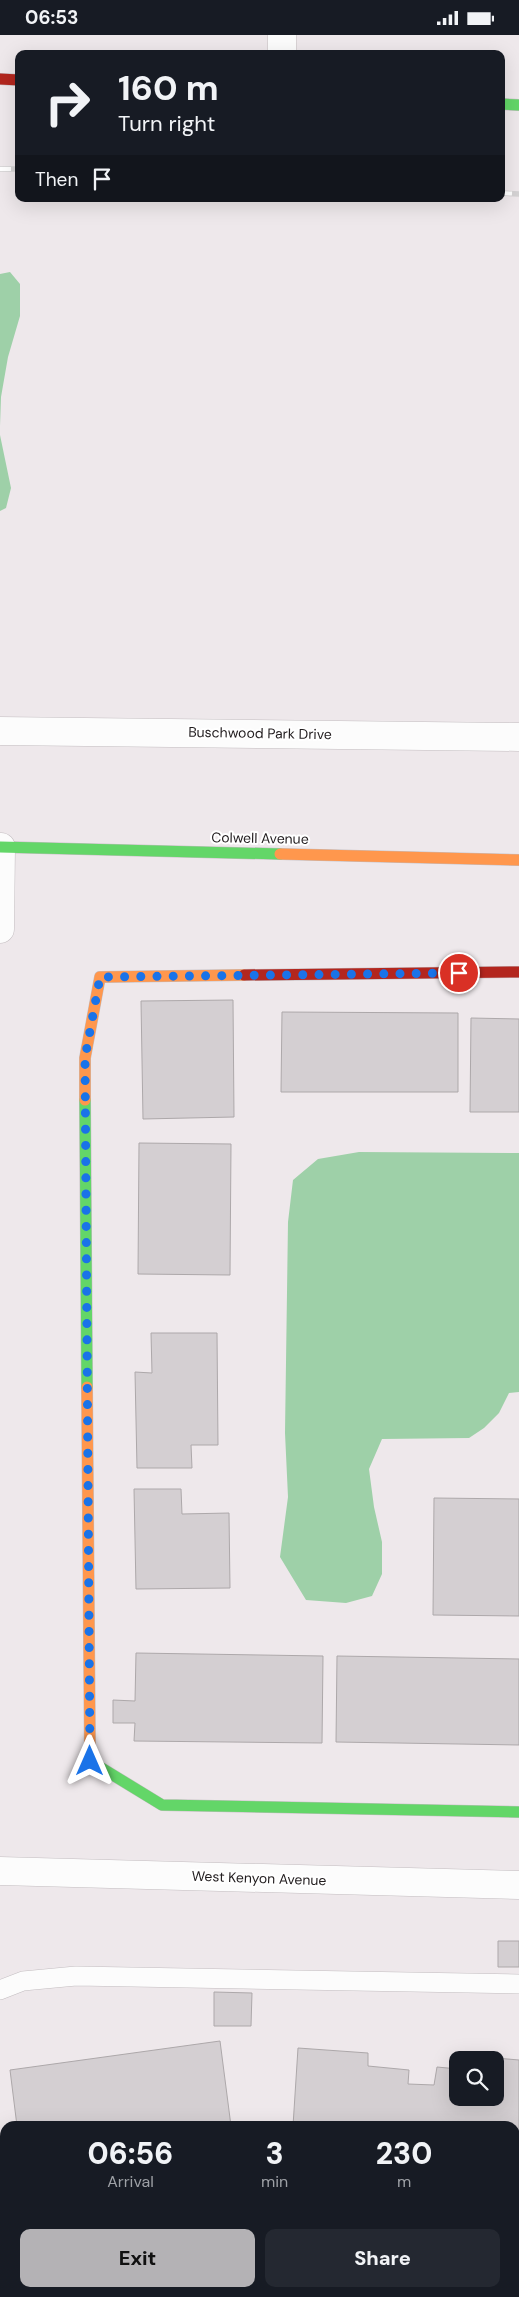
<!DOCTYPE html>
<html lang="en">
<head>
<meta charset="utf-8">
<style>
  body { margin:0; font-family:"DM Sans",sans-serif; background:#242831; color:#f1f3f6; height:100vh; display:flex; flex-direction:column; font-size:19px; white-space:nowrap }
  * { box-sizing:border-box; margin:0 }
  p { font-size:16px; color:#9ea1a6 }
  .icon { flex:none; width:28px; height:28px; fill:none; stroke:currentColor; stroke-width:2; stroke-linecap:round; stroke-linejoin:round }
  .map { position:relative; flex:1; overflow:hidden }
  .side { position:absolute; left:0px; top:2086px; width:520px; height:176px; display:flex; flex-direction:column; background:#171b24; border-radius:15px 15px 0 0; box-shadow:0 5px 20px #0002 }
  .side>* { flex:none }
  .banner { position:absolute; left:15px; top:15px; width:490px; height:152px; border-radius:10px; box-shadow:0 5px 20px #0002; background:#171b24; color:#f1f3f6; overflow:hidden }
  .controls { position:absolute; left:449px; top:2016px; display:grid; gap:10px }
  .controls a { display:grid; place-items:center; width:55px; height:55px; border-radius:10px; background:#171b24; box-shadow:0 5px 20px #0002; font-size:25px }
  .pin { position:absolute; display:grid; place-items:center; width:42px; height:42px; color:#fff; margin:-21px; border:2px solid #fff; border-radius:50%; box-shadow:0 1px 5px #0007 }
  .me { position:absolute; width:55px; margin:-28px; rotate:0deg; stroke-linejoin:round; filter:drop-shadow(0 0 4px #0008) }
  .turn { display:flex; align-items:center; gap:18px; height:105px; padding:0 20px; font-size:22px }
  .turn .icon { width:65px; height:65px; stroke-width:2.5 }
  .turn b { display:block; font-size:35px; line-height:42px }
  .then { display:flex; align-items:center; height:48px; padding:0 20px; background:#0003; gap:10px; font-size:19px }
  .eta { display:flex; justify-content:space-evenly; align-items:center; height:85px; text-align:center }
  .eta b { font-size:30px; font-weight:800; line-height:35px }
  .primary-button { display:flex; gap:10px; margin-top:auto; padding:10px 20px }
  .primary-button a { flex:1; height:58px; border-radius:10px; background:#b4b2b5; color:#111; font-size:20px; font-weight:800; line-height:58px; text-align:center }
  .primary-button a+a { background:#242831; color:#f1f3f6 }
  .status { display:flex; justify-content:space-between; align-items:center; height:35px; padding:0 25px; background:#171b24; direction:ltr }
  .status svg { height:14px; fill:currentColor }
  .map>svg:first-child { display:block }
  .water { fill:#9ed0a8 }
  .building { fill:#d4cfd2; stroke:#ada8aa }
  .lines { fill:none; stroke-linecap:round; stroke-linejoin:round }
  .lane-casing { stroke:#c3bdc0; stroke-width:20 }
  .street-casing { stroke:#c3bdc0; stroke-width:29 }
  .fast-casing { stroke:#c3bdc0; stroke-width:12 }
  .slow-casing { stroke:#c3bdc0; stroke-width:12 }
  .jam-casing { stroke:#c3bdc0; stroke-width:12 }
  .lane { stroke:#fcfcfc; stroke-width:19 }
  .street { stroke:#fcfcfc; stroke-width:28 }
  .fast { stroke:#63d668; stroke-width:11 }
  .slow { stroke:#ff974d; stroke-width:11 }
  .jam { stroke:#b3261e; stroke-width:11 }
  .rail-casing { stroke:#d4d2d3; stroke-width:5.5 }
  .rail { stroke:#fff; stroke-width:4; stroke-dasharray:11; stroke-linecap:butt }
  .route { stroke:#1a73e8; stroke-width:9; stroke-dasharray:0 16.2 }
  .labels { text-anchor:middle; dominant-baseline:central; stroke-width:4; stroke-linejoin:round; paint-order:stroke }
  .street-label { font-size:14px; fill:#211c1e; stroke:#fff }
</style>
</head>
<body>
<div class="status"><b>06:53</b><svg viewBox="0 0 49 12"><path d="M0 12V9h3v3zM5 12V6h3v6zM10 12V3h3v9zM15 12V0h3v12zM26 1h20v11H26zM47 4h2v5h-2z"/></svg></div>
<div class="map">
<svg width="519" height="2262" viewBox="0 0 519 2262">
  <rect width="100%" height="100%" fill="#eee8eb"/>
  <path class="water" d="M10,237L20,249V281L8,322L1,362L0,391V239Z
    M0,400L11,453L6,473L0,476Z
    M359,1117L519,1118V1357L509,1358L499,1378L484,1393L469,1403L382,1404L369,1434L374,1472L382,1507V1539L372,1561L346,1568L306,1565L280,1522L288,1462L285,1398L288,1187L293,1145L318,1124Z"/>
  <path class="building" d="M233,965L234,1082L143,1084L141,966Z
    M282,977L458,978V1057H281Z
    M471,983L519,984V1077H470Z
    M139,1108L231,1109L230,1240L138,1239Z
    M151,1298H217L218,1410H191L192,1433H137L135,1337L152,1338Z
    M134,1454H181L182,1479L229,1478L230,1553L136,1554Z
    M434,1463L519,1464V1581L433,1580Z
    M136,1618L323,1621L322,1708L134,1706L135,1688H113V1665L135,1666Z
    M337,1621L519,1624V1710L336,1707Z
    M498,1906H519V1932H498Z
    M214,1957L252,1958L251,1991H214Z
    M220,2006L231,2091H17L10,2035Z
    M298,2013L368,2018V2031L409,2035L408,2049L434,2050L437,2032L458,2034V2062H495L496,2023L519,2025V2155L515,2154V2091H293Z
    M130,2258H184V2262H130Z
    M330,2258H420L419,2262H329Z"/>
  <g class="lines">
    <defs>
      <path id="lane" d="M0,1955L23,1946L76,1941L519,1949
        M515,2208H519
        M0,2252L2,2262
        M509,2262V2258"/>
      <path id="street" d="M282,0V19
        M0,696L519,702
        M0,894L1,812
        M0,1836L519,1850"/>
      <path id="fast" d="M501,69L519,70
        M0,812L280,819
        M85,1065L87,1352
        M90,1723V1726L162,1770L519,1777"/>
      <path id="slow" d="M280,819L519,825
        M85,1065V1023L100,942L244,940
        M87,1352L90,1723"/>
      <path id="jam" d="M0,44L19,45
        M244,940L519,937"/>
    </defs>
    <use href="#lane" class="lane-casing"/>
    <use href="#street" class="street-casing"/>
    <use href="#fast" class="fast-casing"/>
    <use href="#slow" class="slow-casing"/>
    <use href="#jam" class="jam-casing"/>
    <use href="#lane" class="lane"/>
    <use href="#street" class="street"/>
    <use href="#fast" class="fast"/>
    <use href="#slow" class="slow"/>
    <use href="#jam" class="jam"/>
    <defs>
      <path id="rail" d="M0,134H19
        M501,158L519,159"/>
    </defs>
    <use href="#rail" class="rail-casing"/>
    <use href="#rail" class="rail"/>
  </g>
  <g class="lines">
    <path class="route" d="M90,1726L85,1023L100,942L459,938"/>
  </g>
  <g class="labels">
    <g class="street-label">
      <text transform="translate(260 698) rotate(1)">Buschwood Park Drive</text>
      <text transform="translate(260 803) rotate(1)">Colwell Avenue</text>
      <text transform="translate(259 1843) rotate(2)">West Kenyon Avenue</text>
    </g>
  </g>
</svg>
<div class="controls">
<a><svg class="icon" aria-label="search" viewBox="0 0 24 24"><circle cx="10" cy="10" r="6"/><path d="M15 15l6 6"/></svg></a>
</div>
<div class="pin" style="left:459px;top:938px;background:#d93025"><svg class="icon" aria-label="arrive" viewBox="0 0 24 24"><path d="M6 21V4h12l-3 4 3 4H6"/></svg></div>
<svg class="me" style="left:90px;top:1726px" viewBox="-20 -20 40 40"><path d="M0-17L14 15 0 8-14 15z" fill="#1a73e8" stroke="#fff" stroke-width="4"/></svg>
<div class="banner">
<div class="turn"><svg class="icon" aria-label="right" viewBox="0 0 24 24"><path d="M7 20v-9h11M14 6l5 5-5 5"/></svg><div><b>160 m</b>Turn right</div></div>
<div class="then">Then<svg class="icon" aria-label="arrive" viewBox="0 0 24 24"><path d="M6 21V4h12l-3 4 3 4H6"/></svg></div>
</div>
<section class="side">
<div class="eta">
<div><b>06:56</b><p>Arrival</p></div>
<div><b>3</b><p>min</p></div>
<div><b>230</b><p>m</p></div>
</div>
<div class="primary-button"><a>Exit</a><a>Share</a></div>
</section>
</div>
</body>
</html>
